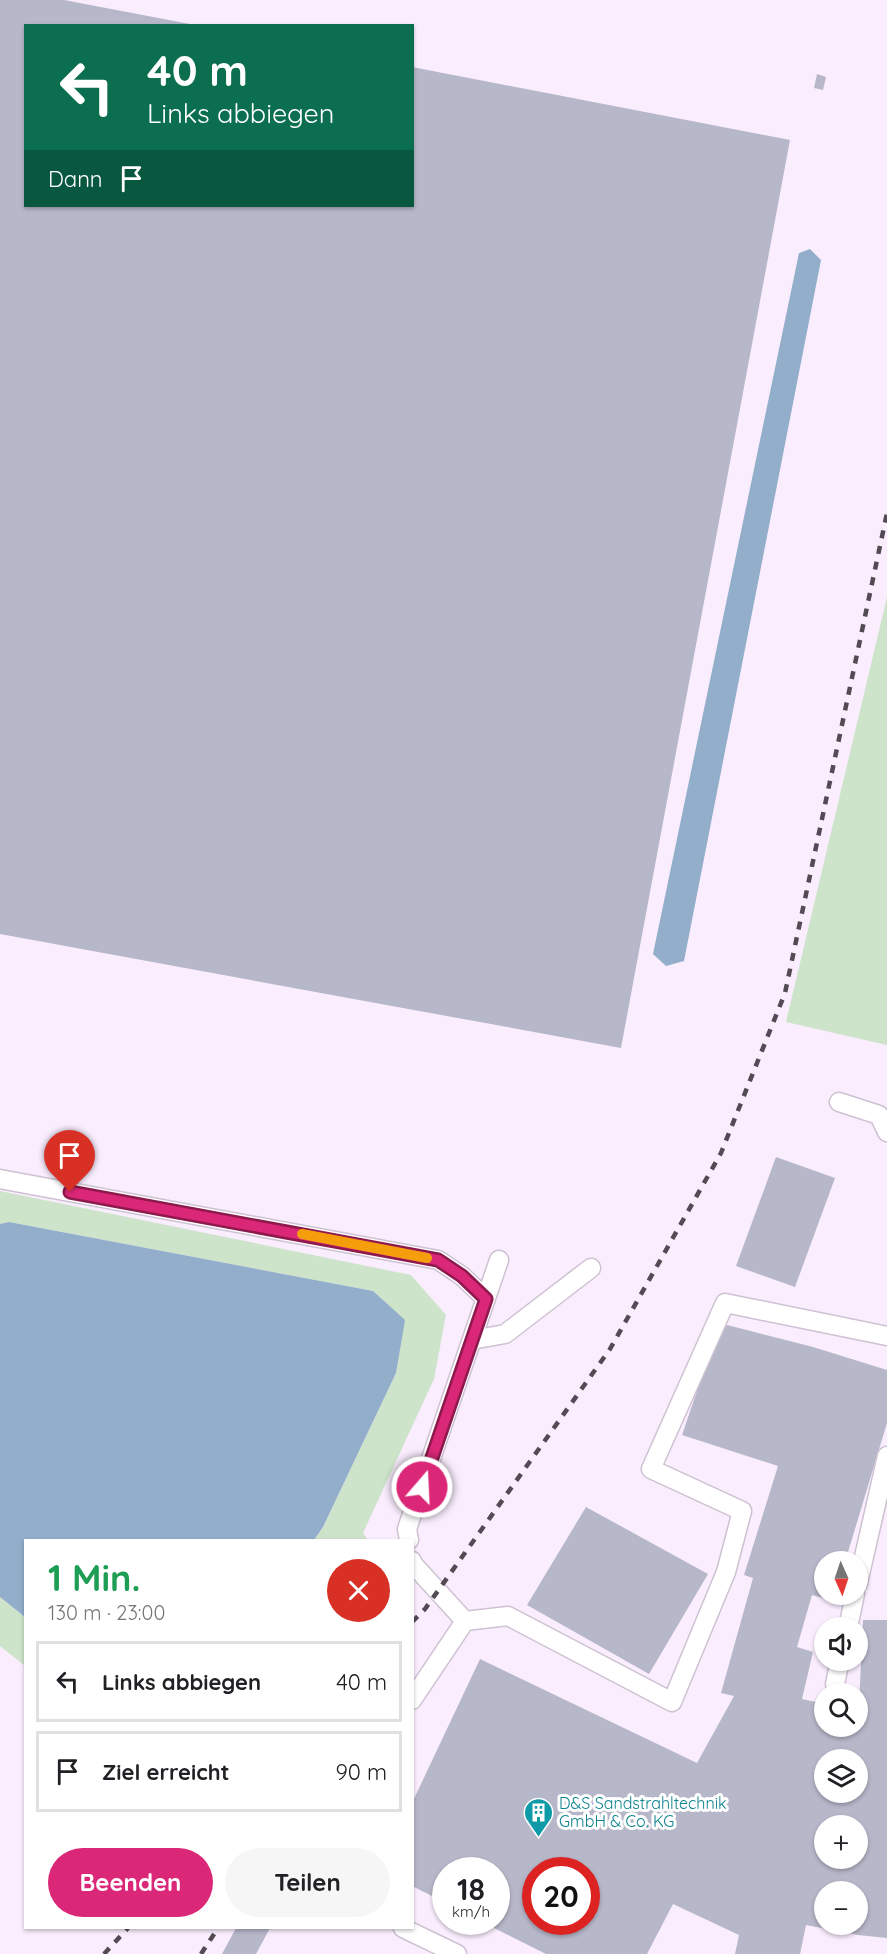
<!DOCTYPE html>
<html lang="de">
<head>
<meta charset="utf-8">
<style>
  body { margin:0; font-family:Quicksand,sans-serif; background:#f6f6f6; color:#202124; height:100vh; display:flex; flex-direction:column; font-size:22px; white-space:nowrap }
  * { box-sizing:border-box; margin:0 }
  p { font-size:20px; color:#757577 }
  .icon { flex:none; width:33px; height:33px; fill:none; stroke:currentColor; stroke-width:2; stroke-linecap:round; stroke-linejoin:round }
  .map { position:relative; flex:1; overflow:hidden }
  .panel { position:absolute; left:24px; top:1539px; width:390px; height:390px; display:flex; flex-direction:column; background:#fff; border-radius:0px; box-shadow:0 2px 4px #0004 }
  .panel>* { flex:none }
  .top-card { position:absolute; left:24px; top:24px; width:390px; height:183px; border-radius:0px; box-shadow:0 2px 4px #0004; background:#0b6e4f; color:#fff; overflow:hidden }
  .needle { width:39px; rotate:177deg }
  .fabs { position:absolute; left:814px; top:1551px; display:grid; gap:12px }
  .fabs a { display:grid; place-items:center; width:54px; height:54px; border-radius:50%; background:#fff; box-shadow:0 2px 4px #0004; font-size:30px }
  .speed { position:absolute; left:432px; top:1857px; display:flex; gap:12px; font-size:30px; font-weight:700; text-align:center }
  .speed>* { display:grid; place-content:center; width:78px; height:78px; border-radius:50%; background:#fff; box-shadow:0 2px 4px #0004; line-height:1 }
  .speed small { font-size:15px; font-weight:400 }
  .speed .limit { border:9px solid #d22; background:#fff; color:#111 }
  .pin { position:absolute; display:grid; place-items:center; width:51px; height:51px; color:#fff; margin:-62px -26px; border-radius:50% 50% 50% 0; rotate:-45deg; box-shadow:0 0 6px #0007 }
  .pin .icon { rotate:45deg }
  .me { position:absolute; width:66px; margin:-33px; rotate:19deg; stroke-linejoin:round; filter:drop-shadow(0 0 4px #0008) }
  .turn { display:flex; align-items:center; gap:21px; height:126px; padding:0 24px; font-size:27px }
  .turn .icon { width:78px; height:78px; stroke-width:2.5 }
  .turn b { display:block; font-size:42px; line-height:51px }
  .then { display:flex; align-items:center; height:57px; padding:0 24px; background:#0003; gap:12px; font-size:22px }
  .round { display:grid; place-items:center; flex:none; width:63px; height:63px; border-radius:32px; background:#f6f6f6 }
  .summary { display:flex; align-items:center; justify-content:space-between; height:102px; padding:0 24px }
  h1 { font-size:36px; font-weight:700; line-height:45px; color:#1e9e55 }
  .action { display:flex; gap:12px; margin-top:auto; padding:12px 24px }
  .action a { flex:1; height:69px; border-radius:36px; background:#db2777; color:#fff; font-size:24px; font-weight:700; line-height:69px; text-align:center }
  .action a+a { background:#f6f6f6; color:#202124 }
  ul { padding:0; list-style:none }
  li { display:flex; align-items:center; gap:18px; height:81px; margin:0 12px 9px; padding:0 12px; border:3px solid #e0e0e0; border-radius:0px }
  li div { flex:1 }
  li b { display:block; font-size:22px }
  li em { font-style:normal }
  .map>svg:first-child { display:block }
  .green { fill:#cde4cb }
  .water { fill:#92aeca }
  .building { fill:#b7b7ca; fill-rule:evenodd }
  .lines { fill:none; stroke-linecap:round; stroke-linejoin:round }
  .lane-casing { stroke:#cec2d2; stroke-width:21 }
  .lane { stroke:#fff; stroke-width:18 }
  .rail { stroke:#524b54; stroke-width:4.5; stroke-dasharray:8 8; stroke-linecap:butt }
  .route-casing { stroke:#8e194d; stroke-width:15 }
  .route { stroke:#db2777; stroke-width:10 }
  .slow { stroke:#f59e0b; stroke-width:10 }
  .labels { text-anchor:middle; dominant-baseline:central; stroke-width:6; stroke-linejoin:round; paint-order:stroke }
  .culture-label { font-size:16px; fill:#0d838f; stroke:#fff; text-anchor:start }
</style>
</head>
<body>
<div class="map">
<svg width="887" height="1954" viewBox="0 0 887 1954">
  <rect width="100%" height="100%" fill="#faedfe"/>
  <path class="green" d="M887,597V1045L786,1022Z
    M0,1191L411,1275L446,1315L434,1379L363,1533L368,1540H314L323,1527L396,1373L404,1320L373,1291L9,1222L0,1224Z
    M0,1597L25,1617V1666L0,1646Z"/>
  <path class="water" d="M810,249L821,260L684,961L666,966L653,954L799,253Z
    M9,1222L373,1291L405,1320L396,1373L323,1527L314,1540H26L25,1617L0,1597V1224Z"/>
  <path class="building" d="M0,0H64L190,24L26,26V206H412V67L790,140L621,1048L0,934Z
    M817,74L826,77L823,90L814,88Z
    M776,1157L835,1178L795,1287L736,1266Z
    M727,1325L813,1347L887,1370V1423L845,1562H825V1594H835L833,1601L812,1595L797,1647L813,1652L802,1699L825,1704V1726H858L863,1620H887V1938L858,1935L806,1925L800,1954H735L739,1935L673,1904L647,1954H546L482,1922H496V1870H446V1903L412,1886V1803L480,1659L697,1763L734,1696L721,1693L753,1578L744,1575L778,1466L682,1435L712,1347ZM825,1760H858V1792H825ZM825,1826H858V1858H825ZM536,1870H586V1922H536ZM825,1892H858V1924H825Z
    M586,1507L708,1574L649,1674L527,1605Z
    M236,1928H270L256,1954H222Z"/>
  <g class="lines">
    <defs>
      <path id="lane" d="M839,1102L879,1115L887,1132
        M0,1179L438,1260L462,1276L486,1299
        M472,1340L505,1334L591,1268
        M409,1540L407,1529L499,1260
        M412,1561L413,1564L465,1621
        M858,1583L887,1456
        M465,1621L508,1616L672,1702L726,1572L742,1511L651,1469L725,1303L887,1336
        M848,1628L855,1594
        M835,1684L840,1660
        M412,1700L465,1621
        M403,1928L457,1954"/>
    </defs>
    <use href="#lane" class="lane-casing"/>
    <use href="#lane" class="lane"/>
    <path class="rail" d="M412,1622L425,1609L610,1349L721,1153L785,993L887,513
      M104,1954L128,1928
      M201,1954L218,1928"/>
  </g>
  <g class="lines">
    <defs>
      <path id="route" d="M70,1192L438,1260L462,1276L486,1299L422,1487"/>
    </defs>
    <use href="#route" class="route-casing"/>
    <use href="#route" class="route"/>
    <path class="slow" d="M302,1234L427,1258"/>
  </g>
  <defs>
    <symbol id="building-pin" viewBox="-11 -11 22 30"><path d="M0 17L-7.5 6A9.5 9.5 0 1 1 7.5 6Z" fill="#0f9aa8" stroke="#fff"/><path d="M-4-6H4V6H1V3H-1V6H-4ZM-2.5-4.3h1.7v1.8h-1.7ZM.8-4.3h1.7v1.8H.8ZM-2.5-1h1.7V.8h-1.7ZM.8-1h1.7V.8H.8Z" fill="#fff"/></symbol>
  </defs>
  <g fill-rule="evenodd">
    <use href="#building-pin" x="522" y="1796" width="33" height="45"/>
  </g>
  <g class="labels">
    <g class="culture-label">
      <text x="559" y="1803">D&amp;S Sandstrahltechnik<tspan x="559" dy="18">GmbH &amp; Co. KG</tspan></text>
    </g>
  </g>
</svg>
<div class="fabs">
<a><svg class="needle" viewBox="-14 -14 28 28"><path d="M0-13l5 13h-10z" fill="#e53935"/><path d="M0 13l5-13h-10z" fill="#757577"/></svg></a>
<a><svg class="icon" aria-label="sound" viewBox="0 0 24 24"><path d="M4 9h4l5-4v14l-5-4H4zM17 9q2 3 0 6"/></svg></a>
<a><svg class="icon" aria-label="search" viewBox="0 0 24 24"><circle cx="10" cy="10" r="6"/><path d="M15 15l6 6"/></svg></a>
<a><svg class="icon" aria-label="layers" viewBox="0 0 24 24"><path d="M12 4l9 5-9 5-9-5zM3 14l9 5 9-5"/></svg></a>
<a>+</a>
<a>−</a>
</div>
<div class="speed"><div>18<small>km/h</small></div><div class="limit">20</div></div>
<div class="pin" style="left:70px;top:1192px;background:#d93025"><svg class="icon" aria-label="arrive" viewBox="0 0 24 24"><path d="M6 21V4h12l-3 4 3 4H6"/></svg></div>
<svg class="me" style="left:422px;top:1487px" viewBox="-20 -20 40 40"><circle r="17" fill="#db2777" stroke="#fff" stroke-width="3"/><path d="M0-11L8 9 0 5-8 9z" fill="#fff"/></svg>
<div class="top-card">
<div class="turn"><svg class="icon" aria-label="left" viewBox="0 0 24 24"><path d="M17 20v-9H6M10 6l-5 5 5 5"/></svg><div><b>40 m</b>Links abbiegen</div></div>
<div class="then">Dann<svg class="icon" aria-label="arrive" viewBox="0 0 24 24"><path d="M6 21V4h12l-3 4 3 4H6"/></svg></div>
</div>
<section class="panel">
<div class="summary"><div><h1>1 Min.</h1><p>130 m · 23:00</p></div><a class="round" style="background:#d93025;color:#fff"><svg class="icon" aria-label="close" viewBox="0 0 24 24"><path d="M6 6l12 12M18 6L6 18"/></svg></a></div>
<ul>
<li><svg class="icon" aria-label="left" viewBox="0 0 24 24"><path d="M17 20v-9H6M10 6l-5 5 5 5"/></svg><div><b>Links abbiegen</b></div><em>40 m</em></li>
<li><svg class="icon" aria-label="arrive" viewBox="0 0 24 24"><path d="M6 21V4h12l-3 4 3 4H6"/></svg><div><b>Ziel erreicht</b></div><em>90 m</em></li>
</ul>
<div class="action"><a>Beenden</a><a>Teilen</a></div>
</section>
</div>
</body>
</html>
